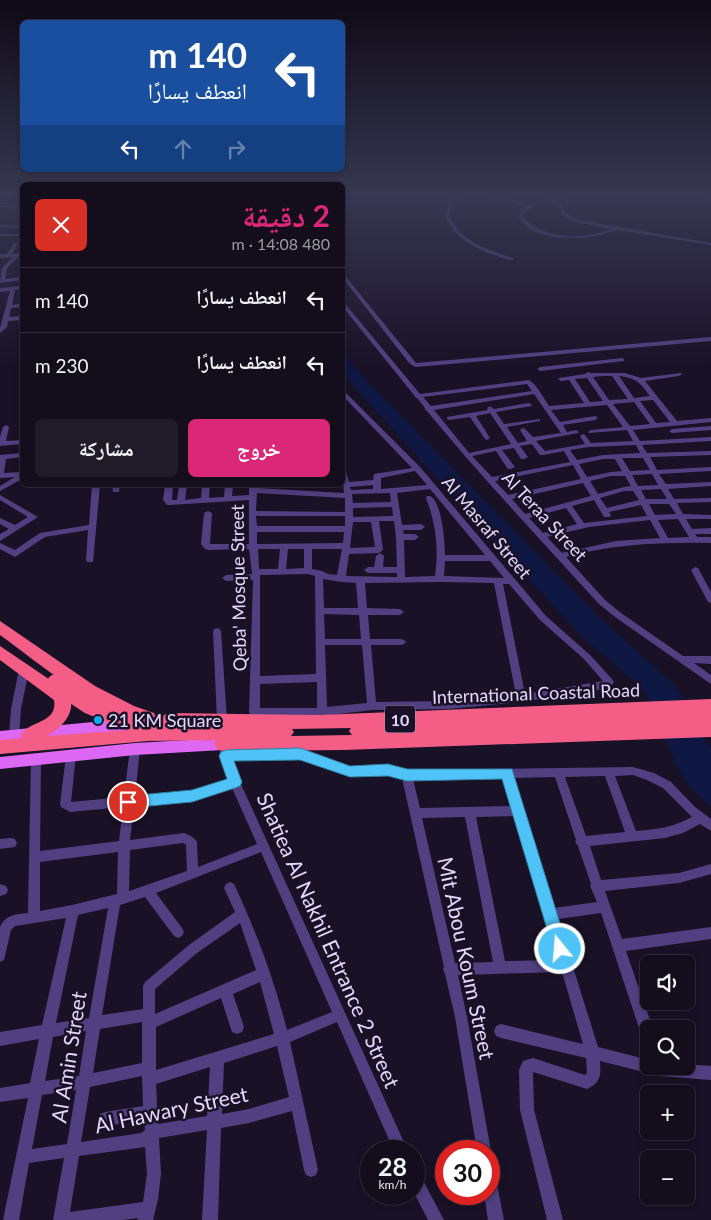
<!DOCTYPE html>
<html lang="ar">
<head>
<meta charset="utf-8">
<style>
  body { margin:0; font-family:Lato,"Noto Naskh Arabic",sans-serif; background:#201b29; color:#f1f3f6; direction:rtl; height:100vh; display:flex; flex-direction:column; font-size:19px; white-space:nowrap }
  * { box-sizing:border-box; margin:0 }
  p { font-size:16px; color:#9d9ca3 }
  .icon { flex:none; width:28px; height:28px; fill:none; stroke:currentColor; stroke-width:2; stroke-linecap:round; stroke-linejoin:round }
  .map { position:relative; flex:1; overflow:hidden; direction:ltr }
  .drawer { position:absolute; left:20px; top:182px; width:325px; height:305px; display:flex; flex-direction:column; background:#130d1c; border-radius:8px; box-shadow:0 2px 8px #0003,0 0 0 1px #322d3b; direction:rtl }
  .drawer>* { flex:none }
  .top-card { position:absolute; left:20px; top:20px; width:325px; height:152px; border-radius:8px; box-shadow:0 2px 8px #0003,0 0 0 1px #322d3b; direction:rtl; background:#1a4fa0; color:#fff; overflow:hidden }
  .controls { position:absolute; left:640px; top:955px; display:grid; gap:10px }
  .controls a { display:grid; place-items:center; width:55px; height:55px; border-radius:8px; background:#130d1c; box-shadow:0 2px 8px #0003,0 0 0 1px #322d3b; font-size:25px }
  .speed { position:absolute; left:360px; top:1140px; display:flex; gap:10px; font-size:25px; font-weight:700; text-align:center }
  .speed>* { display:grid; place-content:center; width:65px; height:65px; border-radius:50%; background:#130d1c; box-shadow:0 2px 8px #0003,0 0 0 1px #322d3b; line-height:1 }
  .speed small { font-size:12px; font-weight:400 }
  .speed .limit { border:8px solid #d22; background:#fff; color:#111 }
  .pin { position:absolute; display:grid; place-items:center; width:42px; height:42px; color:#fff; margin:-21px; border:2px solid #fff; border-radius:50%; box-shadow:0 1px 5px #0007 }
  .me { position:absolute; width:55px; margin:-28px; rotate:343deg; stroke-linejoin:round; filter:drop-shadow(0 0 4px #0008) }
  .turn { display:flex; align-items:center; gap:18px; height:105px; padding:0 15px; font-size:22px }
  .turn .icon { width:65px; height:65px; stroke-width:2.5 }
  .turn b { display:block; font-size:35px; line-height:42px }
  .lanes { display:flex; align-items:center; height:48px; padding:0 15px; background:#0003; justify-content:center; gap:25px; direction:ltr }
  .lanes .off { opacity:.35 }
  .round { display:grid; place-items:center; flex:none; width:52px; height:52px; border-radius:8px; background:#201b29 }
  .headline { display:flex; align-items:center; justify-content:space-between; height:85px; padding:0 15px }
  h1 { font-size:30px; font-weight:700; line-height:38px; color:#db2777 }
  .cta { display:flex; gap:10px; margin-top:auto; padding:10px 15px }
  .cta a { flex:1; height:58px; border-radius:8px; background:#db2777; color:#fff; font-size:20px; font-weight:700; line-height:58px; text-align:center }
  .cta a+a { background:#201b29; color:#f1f3f6 }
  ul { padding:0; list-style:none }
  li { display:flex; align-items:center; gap:15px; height:65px; padding:0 15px; border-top:1px solid #322d3b }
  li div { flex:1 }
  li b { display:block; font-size:19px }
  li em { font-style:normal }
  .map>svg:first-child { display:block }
  .water { fill:#0e1742 }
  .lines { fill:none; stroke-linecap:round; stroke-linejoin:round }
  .street { fill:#504081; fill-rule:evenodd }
  .primary { fill:#dc68f4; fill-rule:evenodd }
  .highway { fill:#f35d86; fill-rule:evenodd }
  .highway-bridge { stroke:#f35d86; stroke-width:18 }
  .route { fill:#4fc3f7; stroke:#337fa1 }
  .poi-dot { fill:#13abee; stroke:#191126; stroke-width:2 }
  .labels { text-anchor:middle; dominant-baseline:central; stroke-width:5; stroke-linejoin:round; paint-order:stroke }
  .shield { fill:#191126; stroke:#a79dbc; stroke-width:1 }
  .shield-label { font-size:16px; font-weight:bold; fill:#e4d9fc }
  .street-label { font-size:18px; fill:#e4d9fc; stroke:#191126 }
  .poi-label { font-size:18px; fill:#e4d9fc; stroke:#191126; text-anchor:start }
  .near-street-label { font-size:21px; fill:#e4d9fc; stroke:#191126 }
</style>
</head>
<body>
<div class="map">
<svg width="711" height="1220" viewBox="0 0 711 1220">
  <rect width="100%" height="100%" fill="#191126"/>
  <path class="water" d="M342,349L352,364L374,388L600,618L677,687L703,738L711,749V807L691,788L677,768L654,708L641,687L581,636L343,375Z"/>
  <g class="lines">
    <path class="street" d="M454,196H459L454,201L449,214C459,242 487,249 513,258V260C506,260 500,257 494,255C472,247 453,237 445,214L450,201Z
      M491,196H499L529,205L535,202L554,199L553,196H557L559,199L563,200L560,201L566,213L578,220L711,243V245L618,230L596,236L582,238L553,237L538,233L527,227L519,219L520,212L526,207ZM556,202L562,215L575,222L612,229C584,240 546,240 523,218L524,213L536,204Z
      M0,205H22V207H0Z
      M0,225L22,226V228L0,227Z
      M0,234H22V236H0Z
      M14,243L18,244L12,254H17L22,249V253L7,268L5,279L22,277V280L0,283L2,268L13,257L0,258V254H7Z
      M342,272L416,363L711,337V341L415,367L409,363L342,277Z
      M22,286V289L15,290L12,305L22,303V307L11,308L9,317L22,316V320L8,321L7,327L0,333V328L10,291L0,292V288Z
      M342,300L420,394L529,380C538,386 543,397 549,406L584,403L569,380L561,381L558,379L559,378L585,374L588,372L591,373H625L641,378L681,373L682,374L679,376L645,381L677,421L711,418V422L633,430L640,441L711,437V441L642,445L647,453L711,451V455L650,457L657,470L711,467V471L659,474L666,484L711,482V486L668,489L674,499L711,498V502L677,503L683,514L711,515V519H686L692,529L711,528V534H695L697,537H711V543C662,542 613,544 566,557L605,600L621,613L683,656H711V664L694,663L711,675V684L615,617L599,604C540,539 483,479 427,411L425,410V408L417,398L415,397L414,395L342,306ZM603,376H612L628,399L609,400L593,377ZM619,376C637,378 640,383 650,396L634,398ZM587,378L603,401L590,402L575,379ZM527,384L532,391L431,406L423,397ZM534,394L561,433L533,437L525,429L523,428L520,430L527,441L518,443L507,427L540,421V419L504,424L496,412L531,406L532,405L529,403L494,409L490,406L487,408L488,410L447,417V419L449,420L470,417L485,439L487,440L490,438L476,416L490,413L511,444L469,453L434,410ZM653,400L670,422L656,423L640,401ZM634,402L650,424L630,426L613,404ZM607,405L623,427L591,430L588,432L589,433L627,430L633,441L591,443L585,435L583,434L580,436L585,444L545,451L536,441L578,433L579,432L576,430L567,432L563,425L595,420L598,418L595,416L560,422L551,410ZM532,444L540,455H543L564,451L570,462L492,477L472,456L496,451L508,469H511L515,467L502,450L514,448L521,459H524L528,457L520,446ZM636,445L640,453L603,455L577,460L570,450L589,447ZM622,458H643L650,470L630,471ZM603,459H615L622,471L611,472L587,477L579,464ZM573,465L581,479L508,495L495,481ZM652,474L658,485L638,486L632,475ZM611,476H625L631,486L624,487L598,494L590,481ZM583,483L591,496L525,514L512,499ZM661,489L667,499H646L641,490ZM624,491H633L639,500L607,508L600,498ZM594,500L604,517H610L611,515L609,512L641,505L647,516L584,523L572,506ZM649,504H669L676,514L655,515ZM566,508L577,524L543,533L529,518ZM678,519L689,537L668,538L658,520ZM650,520L660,538L616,541L562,553L547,537L589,527Z
      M622,358L624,359V361L540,371L537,369L540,367Z
      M342,389L420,467L546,616L590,655L612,679L614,682L612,685L605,689L521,702L448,709L372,710L322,716H260L258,721L255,722L252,721L249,712L253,580L226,581L222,578L226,575L252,574L249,549L208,550L205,549L201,544L204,513L208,511L212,513L210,544H249V500L170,505H167L163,500L165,485H173L172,500H177L179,485H187L185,500L201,498L202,485H210L209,498L224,497L225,485H233L232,496L249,495V485H257V488L344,493L342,470L346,472L349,482L373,480L374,474L412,468L342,395ZM415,471L427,485L381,489V478ZM373,485V489L351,490L350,487ZM430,489L485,555H445C445,542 442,502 430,496H427L426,498C436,524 439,549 435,576L405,577L404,540H415L419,537L415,534H404L403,530H421L425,527L421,524L402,525L397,493ZM257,493L345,498V512L256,511ZM390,493L391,502L353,503L352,494ZM392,507L393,516L353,517V508ZM256,516H345V526H257ZM379,521H394L396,537L397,567H383L384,556L380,553L376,556L374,567H368L364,570L368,573H397V577L346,576L349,554L379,553L383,550ZM353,522H371L375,547L350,548ZM257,532H344L343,543L257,544ZM258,549H280L278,569H259ZM288,549H304V568L286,569ZM312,549H342L337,575L328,574L322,571L312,569ZM445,561H490L504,578L444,576ZM308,574L315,576L316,674L260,676V575ZM323,579L341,582L356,583L358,608H324ZM439,582L494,583L516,695L448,701L376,702L371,645H401L404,644L406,642L404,640L401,639H370L368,615H400L404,612L400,609L367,608L365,583ZM503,584H509L540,620L584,659L603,681L525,694ZM324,614L359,615L361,639H325ZM325,645H362L367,703L327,707ZM317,682V708H260V684Z
      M6,425L9,427L6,441L22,440V444L0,446V437L3,427Z
      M711,426V430L672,433L669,431L672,429Z
      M22,453V457L6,459L4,473L22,472V479L0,491V486L15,477L0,478V455Z
      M92,485H100L93,562H87L86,560L88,530L45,537L15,557L0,549V543L15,550L40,533L89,525Z
      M112,485H120L119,492H113Z
      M0,495L38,517L0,541V534L9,529L0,524V518L15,525L28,517L0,500Z
      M695,567L698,568L711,592V603L708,602L691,570Z
      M217,628L220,629L221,631L227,720L225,723L222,724L219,723L217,720L213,631L214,629Z
      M24,665L27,666L29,669L21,709L19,736L18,739L14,740L10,739L9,736L11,709L19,669L21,666Z
      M135,745L139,746L140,749L135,796L193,791L229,779L220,751L221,748L225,747L229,748L230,752L300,750L350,768L388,766L407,770L633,767L654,773L671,782L695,807L711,819V831L700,824L683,833L665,838L590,846L601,880L679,873L711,864V874L679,883L605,891L622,939L711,927V939L626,951L653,1029H649V1043L644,1042L642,1037L601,913L558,919L598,1047L649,1060V1066H686V1064L711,1066V1080L660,1076L600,1061C601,1075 601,1083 587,1089L533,1072L534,1110L563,1220H547L520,1110L519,1070L523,1061L533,1058L585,1075L587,1073L586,1058L501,1038L496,1036L494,1031L496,1026L501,1024L583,1044L562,972L458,975L467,1017L491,1151L489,1156V1151H477L455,1017L445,974L443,969L444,967L402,778L388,774L350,776L300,758L233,760L240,782L408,1151H394L337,1022L290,1042L318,1170L316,1175L311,1177L306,1175L304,1170L292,1111L249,1123L221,1128L218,1220H202L207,1130L159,1138L161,1174L158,1199L153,1220H137L138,1218L122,1220H53L64,1158L29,1163L19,1220H3L28,1098L0,1102V1088L30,1083L39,1039L0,1046V1032L42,1025L66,918L15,926L11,930L4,960L0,962V927C5,915 16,914 28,913L31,759L32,756L36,755L40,756L41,759L40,851L119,841L123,807L70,812L61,807L60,804L66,755L67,752L71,751L75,752L76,755L71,802L124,797L130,749L131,746ZM633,775L647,780L663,788L692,817C671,828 658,829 636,831L615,776ZM605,776L625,832L586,836L565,777ZM555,777L576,840L575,842L578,846L591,884L590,886L597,902L554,908L514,778ZM503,778L512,806L420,808L413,779ZM232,788L257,844L198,867L197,842C194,837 189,835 184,833L130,840L134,806L193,801ZM515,816L558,960L505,961L476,817ZM465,817L493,962L455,963L422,818ZM183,843L186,845L187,871L129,891L130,850ZM118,852L117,894L72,905L40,911V862ZM261,852L332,1012L287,1030C274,979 256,931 234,884L230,882L226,884L224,888L235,912L189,945L145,982L143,986V1009L102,1015L120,905L145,897L174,936L178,938L182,936L184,932L182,928L156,893ZM108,908L89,1018L56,1023L78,915ZM240,923L256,970L155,1014V989L197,953ZM260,982L274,1034L156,1070V1027L221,998L232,1032L237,1034L242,1032L244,1027L233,994ZM142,1022V1063L93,1073L100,1029ZM86,1031L79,1076L45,1081L53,1037ZM277,1046L289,1097L249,1109L222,1114L224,1063ZM210,1067L207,1116L158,1124L156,1084ZM142,1076L143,1106L105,1112L100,1114L98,1119L100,1124L105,1126L144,1120L145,1130L141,1133L81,1142L90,1087ZM76,1090L67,1144L32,1149L42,1095ZM145,1147L147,1174L143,1202L70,1212L79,1156Z
      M11,838L15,839L17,843L15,847L0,849V839Z
      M0,884L6,886L8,890L6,894L0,896Z
      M414,1171L419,1173L444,1220H428L414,1193Z
      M489,1172L494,1174L496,1179L504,1220H488L484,1194H489Z"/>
    <path class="primary" d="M134,718L139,720L141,724L139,728L134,730L0,743V731Z
      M223,738L228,740L230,744L228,748L223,750L135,755L0,769V757L135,743Z"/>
    <path class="highway" d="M0,621L95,686L134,706L154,713L156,718L154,723C123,733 27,654 0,635Z
      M0,646L68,692C78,711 63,727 47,736L169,727L164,725L162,720L164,715L170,713L319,715L711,699V737L344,750L223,751L217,749L214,744L216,740L148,741L0,754V740L23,738L21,735C29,720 58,724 54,700L0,660ZM351,728L349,731L352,735L291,736L294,732L292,729Z"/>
    <path class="highway-bridge" d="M56,683L89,705L125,720L208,732"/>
  </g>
  <linearGradient id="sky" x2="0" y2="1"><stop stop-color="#0e0915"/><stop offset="0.53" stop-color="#383852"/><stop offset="1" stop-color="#383852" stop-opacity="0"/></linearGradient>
  <rect width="711" height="367" fill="url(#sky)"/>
  <path class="route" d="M300,748L350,766L388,764L407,769H512L568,949L566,954L560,957L555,954L553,949L502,779L407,781L388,776L350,777L300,760L234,761L242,782L240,786L235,788L192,802L128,808L123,806L121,802L123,798L128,796L192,790L227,779L219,756L221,752L226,750Z"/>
  <circle class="poi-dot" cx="98" cy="720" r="5"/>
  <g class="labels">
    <rect class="shield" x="385" y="705.5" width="30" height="27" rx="4"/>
    <g class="shield-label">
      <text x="400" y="719">10</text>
    </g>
    <g class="street-label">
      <text transform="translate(545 516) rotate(47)">Al Teraa Street</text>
      <text transform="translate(487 527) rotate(50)">Al Masraf Street</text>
      <text transform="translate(238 588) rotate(-91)">Qeba' Mosque Street</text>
      <text transform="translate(536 693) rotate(-2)">International Coastal Road</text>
    </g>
    <g class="poi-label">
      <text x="108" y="720">21 KM Square</text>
    </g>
    <g class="near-street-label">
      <text transform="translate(329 940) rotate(66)">Shatiea Al Nakhil Entrance 2 Street</text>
      <text transform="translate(467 958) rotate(78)">Mit Abou Koum Street</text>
      <text transform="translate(68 1057) rotate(-81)">Al Amin Street</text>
      <text transform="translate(171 1109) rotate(-12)">Al Hawary Street</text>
    </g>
  </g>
</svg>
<div class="controls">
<a><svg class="icon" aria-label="sound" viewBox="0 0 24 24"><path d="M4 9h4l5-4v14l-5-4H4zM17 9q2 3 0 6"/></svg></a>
<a><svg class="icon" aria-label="search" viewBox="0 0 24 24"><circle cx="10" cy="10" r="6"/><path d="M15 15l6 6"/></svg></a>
<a>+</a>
<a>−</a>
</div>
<div class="speed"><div>28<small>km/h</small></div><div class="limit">30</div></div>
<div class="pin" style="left:128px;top:802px;background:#d93025"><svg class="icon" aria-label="arrive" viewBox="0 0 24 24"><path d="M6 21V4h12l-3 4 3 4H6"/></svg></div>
<svg class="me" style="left:560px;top:949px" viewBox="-20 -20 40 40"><circle r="17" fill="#4fc3f7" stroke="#fff" stroke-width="3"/><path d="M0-11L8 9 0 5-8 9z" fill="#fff"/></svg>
<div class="top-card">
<div class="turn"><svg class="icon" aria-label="left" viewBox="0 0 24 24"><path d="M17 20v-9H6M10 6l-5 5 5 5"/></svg><div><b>140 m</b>انعطف يسارًا</div></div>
<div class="lanes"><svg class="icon" aria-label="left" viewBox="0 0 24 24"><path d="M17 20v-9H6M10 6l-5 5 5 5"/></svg><svg class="icon off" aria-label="ahead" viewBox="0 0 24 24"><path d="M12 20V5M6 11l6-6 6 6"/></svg><svg class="icon off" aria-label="right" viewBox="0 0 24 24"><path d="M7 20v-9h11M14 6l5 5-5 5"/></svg></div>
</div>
<section class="drawer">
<div class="headline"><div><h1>2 دقيقة</h1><p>480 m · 14:08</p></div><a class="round" style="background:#d93025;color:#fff"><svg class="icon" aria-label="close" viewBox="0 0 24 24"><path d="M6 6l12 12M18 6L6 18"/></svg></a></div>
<ul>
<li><svg class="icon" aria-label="left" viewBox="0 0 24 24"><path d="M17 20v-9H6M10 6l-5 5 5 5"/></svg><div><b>انعطف يسارًا</b></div><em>140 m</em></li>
<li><svg class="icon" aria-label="left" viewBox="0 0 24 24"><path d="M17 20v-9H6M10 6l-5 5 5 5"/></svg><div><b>انعطف يسارًا</b></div><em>230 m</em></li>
</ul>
<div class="cta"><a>خروج</a><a>مشاركة</a></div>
</section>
</div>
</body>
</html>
